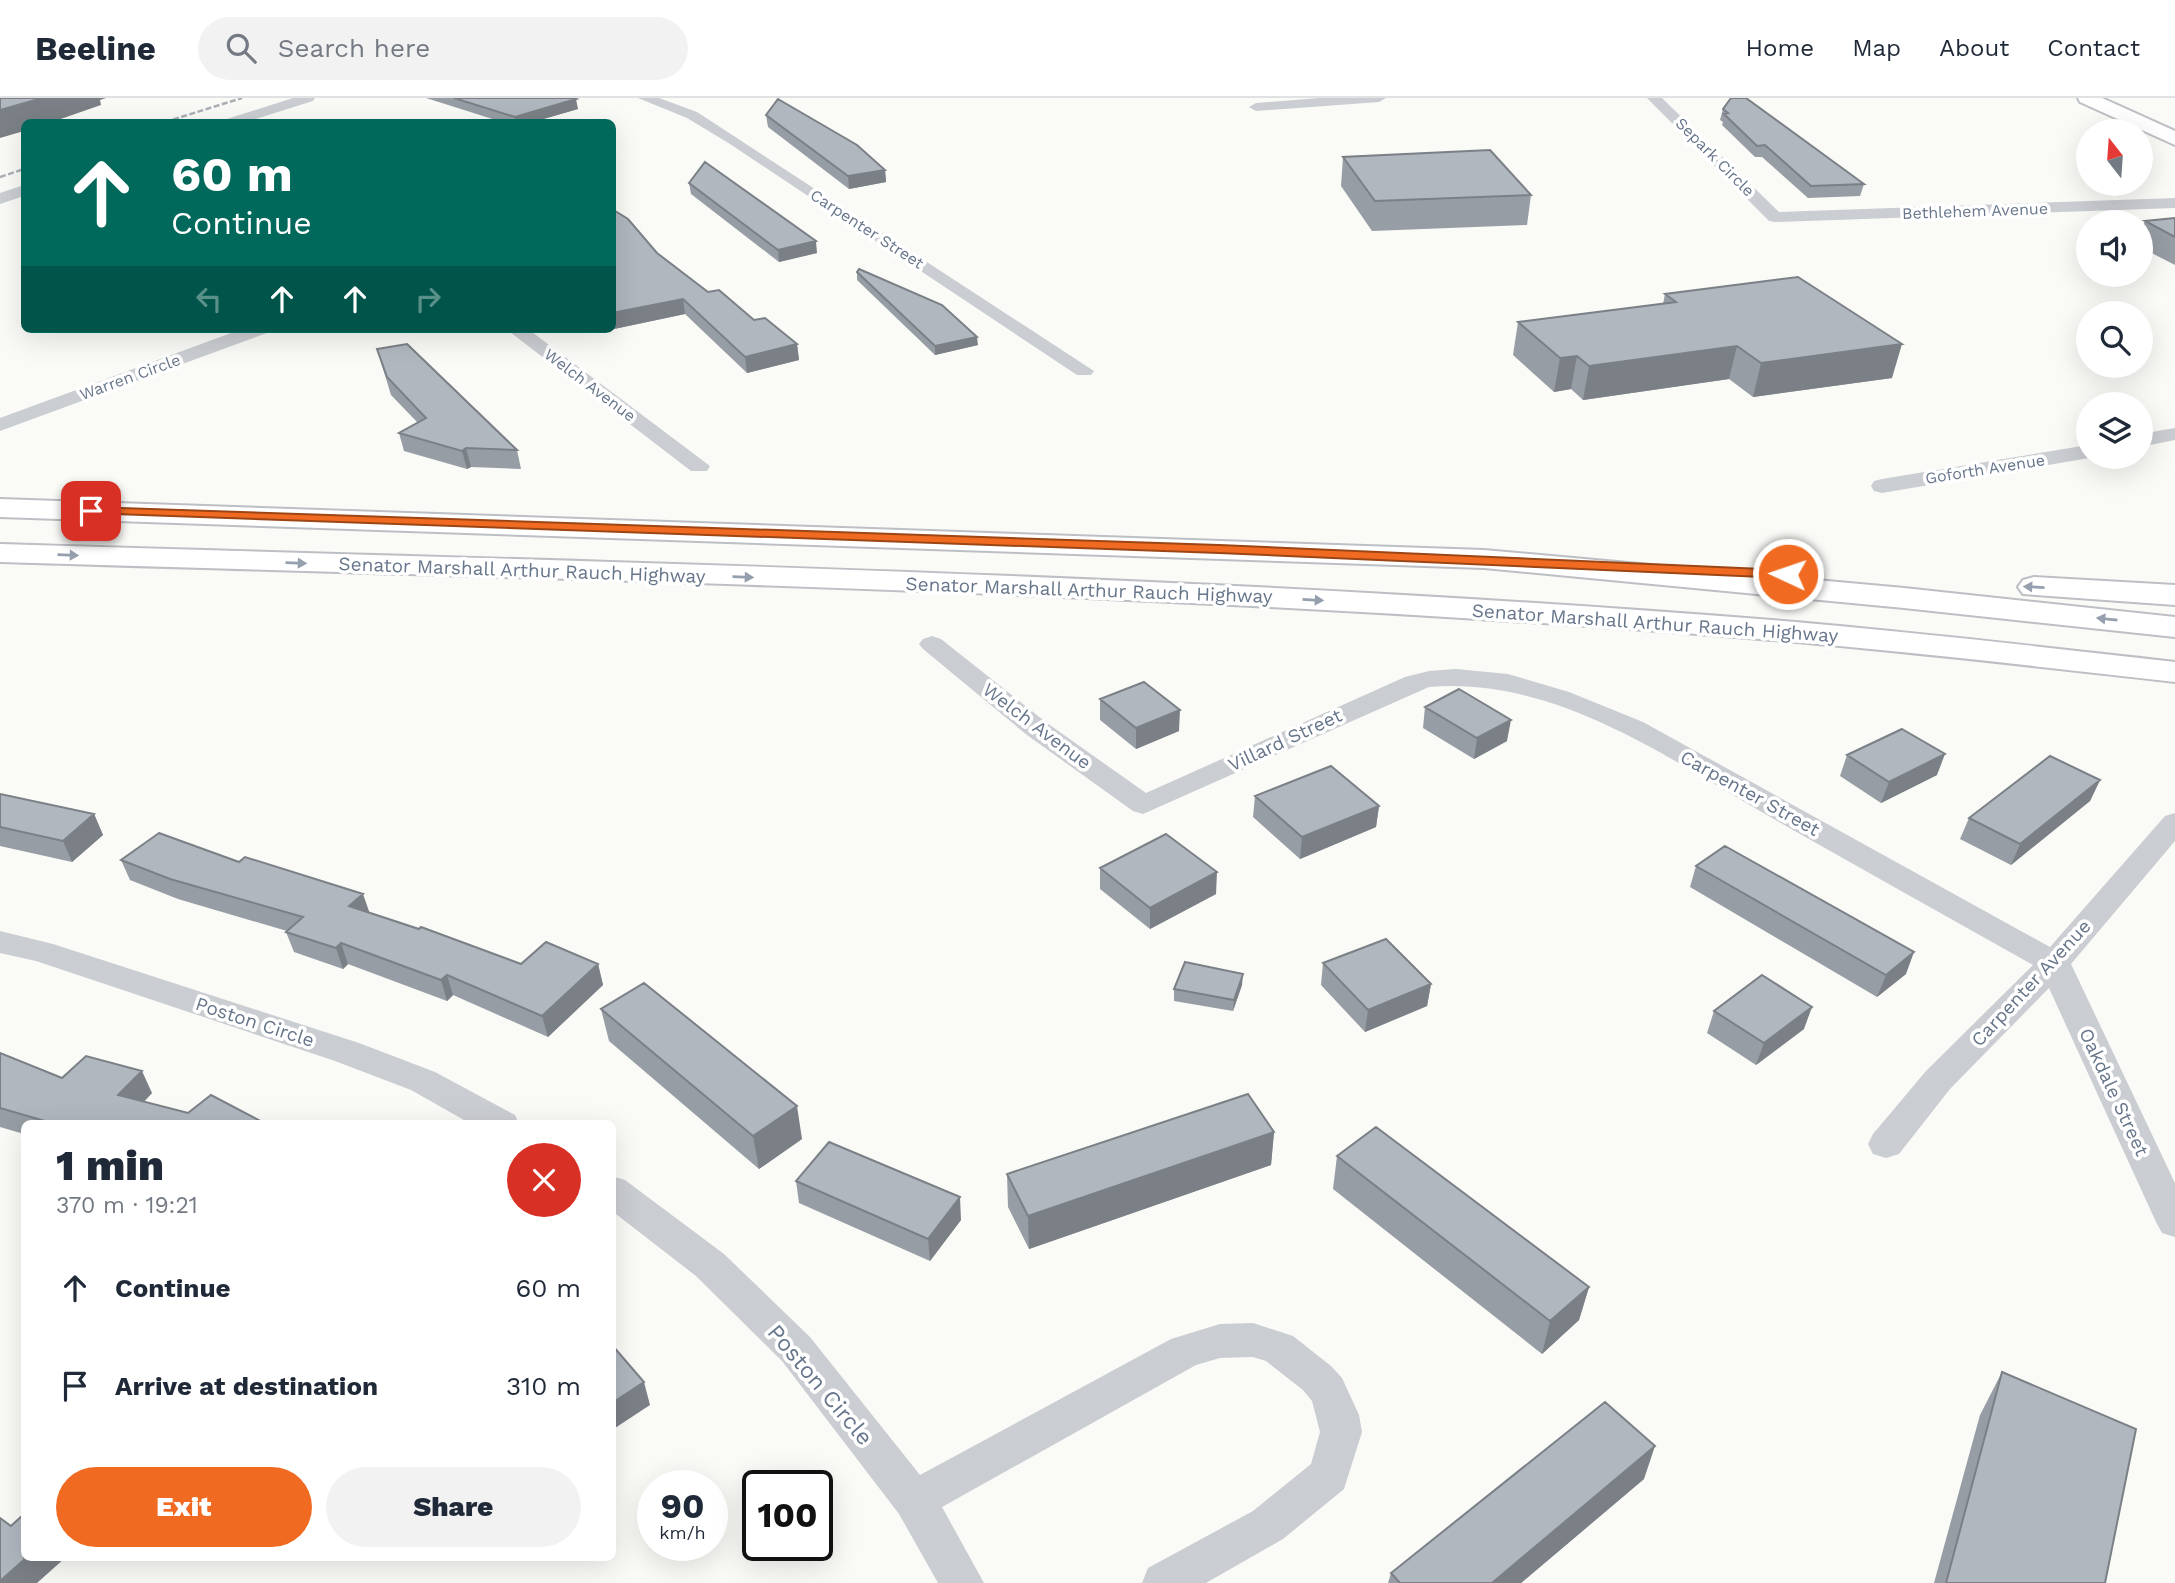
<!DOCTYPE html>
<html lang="en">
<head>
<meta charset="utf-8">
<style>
  body { margin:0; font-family:"Work Sans",sans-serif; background:#f2f2f3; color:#1f2937; height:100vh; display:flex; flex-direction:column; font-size:26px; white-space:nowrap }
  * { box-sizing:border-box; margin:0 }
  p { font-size:23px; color:#747a83 }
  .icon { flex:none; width:38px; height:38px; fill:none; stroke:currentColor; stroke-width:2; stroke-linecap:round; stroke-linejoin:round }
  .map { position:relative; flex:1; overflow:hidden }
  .drawer { position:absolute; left:21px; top:1022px; width:595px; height:441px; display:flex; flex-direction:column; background:#fff; border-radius:10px; box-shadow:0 7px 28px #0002 }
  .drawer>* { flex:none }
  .hud { position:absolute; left:21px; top:21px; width:595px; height:214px; border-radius:10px; box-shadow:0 7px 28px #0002; background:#00695c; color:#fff; overflow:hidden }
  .needle { width:46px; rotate:343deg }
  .fabs { position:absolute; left:2076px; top:21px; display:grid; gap:14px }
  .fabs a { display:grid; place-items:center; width:77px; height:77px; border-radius:50%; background:#fff; box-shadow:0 7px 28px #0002; font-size:35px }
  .speed { position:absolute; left:637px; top:1372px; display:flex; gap:14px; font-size:35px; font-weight:700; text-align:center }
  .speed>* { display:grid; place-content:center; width:91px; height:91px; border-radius:50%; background:#fff; box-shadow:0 7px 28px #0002; line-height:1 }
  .speed small { font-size:18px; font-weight:400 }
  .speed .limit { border:4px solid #111; border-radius:10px; background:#fff; color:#111 }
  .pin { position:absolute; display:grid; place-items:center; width:60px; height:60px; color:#fff; margin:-30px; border-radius:14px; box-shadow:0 4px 10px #0006 }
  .me { position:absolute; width:77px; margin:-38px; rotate:273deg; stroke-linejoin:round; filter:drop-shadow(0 0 5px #0008) }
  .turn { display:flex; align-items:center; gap:24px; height:147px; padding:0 35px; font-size:32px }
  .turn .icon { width:91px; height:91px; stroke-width:2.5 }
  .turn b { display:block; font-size:49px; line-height:60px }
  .lanes { display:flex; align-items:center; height:66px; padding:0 35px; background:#0003; justify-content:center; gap:35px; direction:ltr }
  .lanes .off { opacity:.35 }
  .round { display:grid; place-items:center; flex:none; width:74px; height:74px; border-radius:37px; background:#f2f2f3 }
  .headline { display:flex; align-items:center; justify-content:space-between; height:119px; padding:0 35px }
  h1 { font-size:42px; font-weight:800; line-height:52px }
  .button { display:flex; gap:14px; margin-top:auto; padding:14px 35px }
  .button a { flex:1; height:80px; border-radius:42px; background:#f06b21; color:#fff; font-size:28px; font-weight:800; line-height:80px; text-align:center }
  .button a+a { background:#f2f2f3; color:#1f2937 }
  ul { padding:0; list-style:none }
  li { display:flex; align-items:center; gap:21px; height:98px; padding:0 35px }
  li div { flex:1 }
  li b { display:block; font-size:26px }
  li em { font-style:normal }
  header { display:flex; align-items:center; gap:42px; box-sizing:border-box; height:98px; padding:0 35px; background:#fff; border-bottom:2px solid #e0e1e3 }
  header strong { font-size:33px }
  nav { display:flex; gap:38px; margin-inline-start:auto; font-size:24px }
  .search { width:490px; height:63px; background:#f2f2f3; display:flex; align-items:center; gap:18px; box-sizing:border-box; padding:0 24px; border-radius:38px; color:#747a83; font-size:26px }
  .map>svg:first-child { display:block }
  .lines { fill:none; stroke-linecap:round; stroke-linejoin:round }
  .primary-casing { stroke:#bdc0c5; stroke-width:4 }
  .highway-casing { stroke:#bcbfc3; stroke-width:4 }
  .street { fill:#cacdd1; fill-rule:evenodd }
  .primary { fill:#fff; fill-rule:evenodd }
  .highway { fill:#fff; fill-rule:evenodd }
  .rail { stroke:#aaafb6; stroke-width:2.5; stroke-dasharray:6 2.5; stroke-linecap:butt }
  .wall { fill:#979da4 }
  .shaded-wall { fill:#7b8086 }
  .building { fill:#b0b7bf; stroke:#7b8086; stroke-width:2 }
  .oneway { fill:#959fae }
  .route { fill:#f06b21; stroke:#9c4615; stroke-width:2 }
  .labels { text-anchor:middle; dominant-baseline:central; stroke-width:7; stroke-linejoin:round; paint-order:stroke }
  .far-street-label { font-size:16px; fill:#67768b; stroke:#fff }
  .street-label { font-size:19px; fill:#67768b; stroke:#fff }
  .near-street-label { font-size:23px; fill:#67768b; stroke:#fff }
</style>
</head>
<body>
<header>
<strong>Beeline</strong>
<div class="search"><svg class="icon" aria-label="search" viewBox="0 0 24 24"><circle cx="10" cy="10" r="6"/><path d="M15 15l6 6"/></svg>Search here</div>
<nav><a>Home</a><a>Map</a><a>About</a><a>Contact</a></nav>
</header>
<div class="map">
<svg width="2175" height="1485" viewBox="0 0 2175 1485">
  <rect width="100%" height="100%" fill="#fafaf7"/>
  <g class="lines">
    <defs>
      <path id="primary" d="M2078,0H2102L2175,33V47L2080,4Z"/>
      <path id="highway" d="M0,401L1484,452L1904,490L2175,519V539L1904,510L1484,470L0,419Z
        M0,446C591,464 1182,475 1772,522C1907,533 2041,549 2175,564V584C2041,569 1907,553 1772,542C1183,494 591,482 0,464Z
        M2034,479L2175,487V507L2023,496L2018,489L2023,482Z"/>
    </defs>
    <use href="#primary" class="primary-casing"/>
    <use href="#highway" class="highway-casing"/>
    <path class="street" d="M293,0H315L313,3L246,24H224L227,21Z
      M638,0H659L697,14L1094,273L1091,277H1077L730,46L687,20Z
      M1319,0H1386L1379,4L1256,13L1249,9L1256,5Z
      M1647,0H1662L1779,114L2175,100V110L1775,124L1769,123Z
      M24,87V98L0,106V95Z
      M242,231H270L267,235L0,333V320Z
      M506,231H528L710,368L707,373H691Z
      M2175,330V342L2140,349V336Z
      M2088,347V359H2095L1882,395L1874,393L1871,388L1874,383L1882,381Z
      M932,538L941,541L1047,625L1146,695L1405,579L1429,573L1456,571L1508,576L1569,594L1643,624L2050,849L2165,718L2175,715V743L2071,866L2175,1085V1139L2162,1135L2156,1124L2049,890L1950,991L1899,1056L1886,1060L1873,1056L1868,1046L1873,1036L1926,973L2033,867C1948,819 1863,772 1779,724C1672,663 1557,578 1429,589L1143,716L1133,713L1027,637L923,551L919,546L923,541Z
      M0,833L53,846L359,945L435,974L515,1017L519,1026H471L411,992L335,963L36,863L0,855Z
      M612,1078L625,1082L724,1156L810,1239L920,1377L1171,1241L1220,1226L1253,1225L1293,1238L1331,1268L1342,1280L1359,1317L1362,1334L1344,1391L1283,1441L1206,1485H1142L1148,1470L1253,1413L1311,1366L1320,1334L1312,1303L1303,1292L1266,1263L1253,1259L1220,1260L1196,1267L942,1409L984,1485H938L899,1416L782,1263L696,1178L612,1113Z"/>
    <use href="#primary" class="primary"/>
    <use href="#highway" class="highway"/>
    <path class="rail" d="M165,24L242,0
      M0,79L24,71"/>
  </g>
  <path class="wall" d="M426,0H572L578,11L533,24H502Z
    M1723,11L1864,86L1860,98L1808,100L1762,59H1755L1722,27L1723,24L1720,22Z
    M766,17L885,72L886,84L849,91L768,29Z
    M1343,59L1531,97L1527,127L1372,133L1341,88Z
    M689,85L817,155L779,164L691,96Z
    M2175,120V167L2140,149V135L2145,123Z
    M657,155L708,194L754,222L797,246L799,262L747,275L685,216L595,235L591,231H612Z
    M857,174L978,247L935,257L857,182Z
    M1665,196L1892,280L1753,299L1729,281L1583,302L1571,291L1554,294L1513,257L1518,224L1663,206Z
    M377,251L517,352L521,371L471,369L467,371L404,353L399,335L418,325L391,297Z
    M1100,601L1179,633L1136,651L1100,622Z
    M1425,609L1507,643L1474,661L1423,630Z
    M1847,657L1937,677L1881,705L1840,678Z
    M2100,682L2090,703L2011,767L1960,741L1969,720Z
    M0,696L94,716L103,737L72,764L0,748Z
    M1255,698L1379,708L1376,729L1300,761L1253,719Z
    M121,762L370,815L521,866H598L603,887L548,939L453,897L447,903L348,866L343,871L294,854L286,834L287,833L178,801L130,782Z
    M1696,768L1906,876L1877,899L1690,789Z
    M1100,770L1216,796L1150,831L1100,791Z
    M1323,865L1431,886L1427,908L1365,934L1321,887Z
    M1242,887L1233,913L1174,903V891Z
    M601,911L802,1041L759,1071L609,943Z
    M1714,913L1804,931L1756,967L1707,935Z
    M0,955L62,980L152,995L144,1004L188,1015L266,1026H24V1036L0,1029Z
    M1274,1034L1271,1067L1029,1151L1008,1109L1007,1076Z
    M1337,1058L1589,1189L1579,1222L1542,1256L1333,1091Z
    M796,1083L961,1122L930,1163L799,1105Z
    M2002,1274L2105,1485H1934L1980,1317Z
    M1644,1381L1521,1485H1388L1391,1475Z"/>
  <path class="shaded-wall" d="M42,0H106L100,2L101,7L52,24H24V33L0,40V12Z
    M576,1L578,11L533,24H515V19Z
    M885,72L886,84L849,91L848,78Z
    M816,143L817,155L779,164L778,152Z
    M683,201L685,216L595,235L594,231H612V215Z
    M977,239L978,247L935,257V248Z
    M797,246L799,262L747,275L745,259Z
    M1902,246L1892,280L1753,299L1761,265Z
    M1737,248L1729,281L1583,302L1589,268Z
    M1577,258L1571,291L1554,294L1560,260Z
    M466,350L471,369L467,371L462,353Z
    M1180,612L1179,633L1136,651V630Z
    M1511,622L1507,643L1474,661L1477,640Z
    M1945,656L1937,677L1881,705L1889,684Z
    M2100,682L2090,703L2011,767L2020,746Z
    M1379,708L1376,729L1300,761L1302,739Z
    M94,716L103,737L72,764L63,743Z
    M1217,774L1216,796L1150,831V810Z
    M363,796L370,816L349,808Z
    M341,845L348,866L343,871L336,850Z
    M1914,854L1906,876L1877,899L1886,877Z
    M598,866L603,887L548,939L542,918Z
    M1243,876L1242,887L1233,913L1234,902Z
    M447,877L453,897L447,903L441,882Z
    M1431,886L1427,908L1365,934L1368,912Z
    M1812,909L1804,931L1756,967L1764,945Z
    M142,973L152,995L129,1019L118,997Z
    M797,1008L802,1041L759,1071L753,1038Z
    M1274,1034L1271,1067L1029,1151L1028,1118Z
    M960,1099L961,1122L930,1163L928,1141Z
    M1589,1189L1579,1222L1542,1256L1550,1223Z
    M644,1284L650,1307L612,1332V1305Z
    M1655,1348L1644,1381L1521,1485H1492Z
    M26,1460H65L37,1485H0V1483Z"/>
  <path class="building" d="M0,0H42L0,12Z
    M454,0H572L576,1L515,19Z
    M1731,0H1746L1864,86L1811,88L1765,47L1757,48L1724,16L1728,15L1723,11Z
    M778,1L857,47L885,72L848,78L766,17Z
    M1490,52L1531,97L1375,103L1343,59Z
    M705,64L816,143L778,152L689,85Z
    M612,111L628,121L657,155L708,194L719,192L754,222L765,220L797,246L745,259L683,201L612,215Z
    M2175,120V139L2145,123Z
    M859,171L942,207L977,239L935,248L857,174Z
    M1798,179L1902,246L1761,265L1737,248L1589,268L1577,258L1560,260L1518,224L1676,204L1665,196Z
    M407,246L517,352L466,350L462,353L399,335L426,320L387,279L377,251Z
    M1144,584L1180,612L1136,630L1100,601Z
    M1459,591L1511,622L1477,640L1425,609Z
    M1902,631L1945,656L1889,684L1847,657Z
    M2050,658L2100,682L2020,746L1969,720Z
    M1331,668L1379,708L1302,739L1255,698Z
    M0,696L94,716L63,743L0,729Z
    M159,735L239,764L245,759L363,796L349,808L419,831L421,829L521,866L546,844L598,866L542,918L447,877L441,882L341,845L336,850L286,834L303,819L170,781L121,762Z
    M1166,736L1217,774L1150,810L1100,770Z
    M1725,748L1914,854L1886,877L1696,768Z
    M1386,841L1431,886L1368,912L1323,865Z
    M1185,864L1243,876L1234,902L1174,891Z
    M1762,877L1812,909L1764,945L1714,913Z
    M644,885L797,1008L753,1038L601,911Z
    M0,955L62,980L86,958L142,973L118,997L188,1015L211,997L266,1026H55L0,1010Z
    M1248,996L1274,1034L1028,1118L1007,1076Z
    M1376,1029L1589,1189L1550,1223L1337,1058Z
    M829,1044L960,1099L928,1141L796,1083Z
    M612,1247L644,1284L612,1305Z
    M2002,1274L2136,1331L2105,1485H1946Z
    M1605,1304L1655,1348L1492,1485H1400L1391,1475Z
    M24,1416V1460H26L0,1483V1420L11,1428Z"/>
  <defs><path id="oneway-solid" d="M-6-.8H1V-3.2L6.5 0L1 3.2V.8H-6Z" transform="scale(1.75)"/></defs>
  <g class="oneway">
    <use href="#oneway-solid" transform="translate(68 457) rotate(2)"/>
    <use href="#oneway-solid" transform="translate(296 465) rotate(2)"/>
    <use href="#oneway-solid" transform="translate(743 479) rotate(2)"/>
    <use href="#oneway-solid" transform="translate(2034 489) rotate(-177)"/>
    <use href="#oneway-solid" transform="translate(1313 502) rotate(3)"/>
    <use href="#oneway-solid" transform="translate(2107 521) rotate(-174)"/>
  </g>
  <path class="route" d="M91,409L1219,447L1788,472L1795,476L1788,480L1219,455L86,415L85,413Z"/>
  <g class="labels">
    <g class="far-street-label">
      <text transform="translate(1715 59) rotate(45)">Separk Circle</text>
      <text transform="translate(1975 113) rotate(-2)">Bethlehem Avenue</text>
      <text transform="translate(867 131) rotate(33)">Carpenter Street</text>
      <text transform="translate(130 279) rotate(-20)">Warren Circle</text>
      <text transform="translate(590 287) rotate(37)">Welch Avenue</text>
      <text transform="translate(1985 371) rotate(-9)">Goforth Avenue</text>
    </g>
    <g class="street-label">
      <text transform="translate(522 472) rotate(2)">Senator Marshall Arthur Rauch Highway</text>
      <text transform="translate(1089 492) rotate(2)">Senator Marshall Arthur Rauch Highway</text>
      <text transform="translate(1655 525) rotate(4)">Senator Marshall Arthur Rauch Highway</text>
      <text transform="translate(1037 628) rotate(37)">Welch Avenue</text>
      <text transform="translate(1285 642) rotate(-25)">Villard Street</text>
      <text transform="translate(1750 695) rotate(29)">Carpenter Street</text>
      <text transform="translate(2031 885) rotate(-47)">Carpenter Avenue</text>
      <text transform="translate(255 924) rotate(18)">Poston Circle</text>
      <text transform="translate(2114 994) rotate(65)">Oakdale Street</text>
    </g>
    <g class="near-street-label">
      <text transform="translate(820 1287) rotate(50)">Poston Circle</text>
    </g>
  </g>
</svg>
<div class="fabs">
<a><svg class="needle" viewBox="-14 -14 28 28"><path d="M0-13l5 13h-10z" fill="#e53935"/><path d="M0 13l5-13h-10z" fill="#747a83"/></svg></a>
<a><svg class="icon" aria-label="sound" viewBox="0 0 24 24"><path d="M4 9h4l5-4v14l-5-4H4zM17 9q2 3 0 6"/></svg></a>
<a><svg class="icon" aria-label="search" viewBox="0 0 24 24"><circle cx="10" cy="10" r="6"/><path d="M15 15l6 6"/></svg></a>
<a><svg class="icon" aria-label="layers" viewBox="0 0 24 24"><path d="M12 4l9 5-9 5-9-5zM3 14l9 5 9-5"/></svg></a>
</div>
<div class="speed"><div>90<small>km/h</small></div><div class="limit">100</div></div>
<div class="pin" style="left:91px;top:413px;background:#d93025"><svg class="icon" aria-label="arrive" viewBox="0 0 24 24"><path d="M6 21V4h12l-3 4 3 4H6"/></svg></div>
<svg class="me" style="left:1788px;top:476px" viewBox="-20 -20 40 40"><circle r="17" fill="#f06b21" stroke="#fff" stroke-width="3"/><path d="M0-11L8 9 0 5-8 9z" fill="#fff"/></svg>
<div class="hud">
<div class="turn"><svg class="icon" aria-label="ahead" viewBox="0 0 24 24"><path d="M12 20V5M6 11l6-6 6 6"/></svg><div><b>60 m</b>Continue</div></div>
<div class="lanes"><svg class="icon off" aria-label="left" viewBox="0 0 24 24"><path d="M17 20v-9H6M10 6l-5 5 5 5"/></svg><svg class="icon" aria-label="ahead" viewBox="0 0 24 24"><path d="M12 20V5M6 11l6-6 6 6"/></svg><svg class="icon" aria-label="ahead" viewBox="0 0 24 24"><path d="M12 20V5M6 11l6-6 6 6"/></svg><svg class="icon off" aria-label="right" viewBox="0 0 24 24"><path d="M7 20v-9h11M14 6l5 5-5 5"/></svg></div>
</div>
<section class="drawer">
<div class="headline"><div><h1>1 min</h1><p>370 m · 19:21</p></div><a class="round" style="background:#d93025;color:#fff"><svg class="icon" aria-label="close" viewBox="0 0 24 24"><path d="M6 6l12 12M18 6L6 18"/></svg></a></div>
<ul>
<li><svg class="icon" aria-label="ahead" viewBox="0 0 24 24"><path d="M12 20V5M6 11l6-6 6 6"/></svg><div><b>Continue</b></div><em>60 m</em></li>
<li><svg class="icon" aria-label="arrive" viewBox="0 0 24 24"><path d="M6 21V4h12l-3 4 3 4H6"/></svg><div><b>Arrive at destination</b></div><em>310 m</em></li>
</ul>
<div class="button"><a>Exit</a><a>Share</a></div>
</section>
</div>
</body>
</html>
